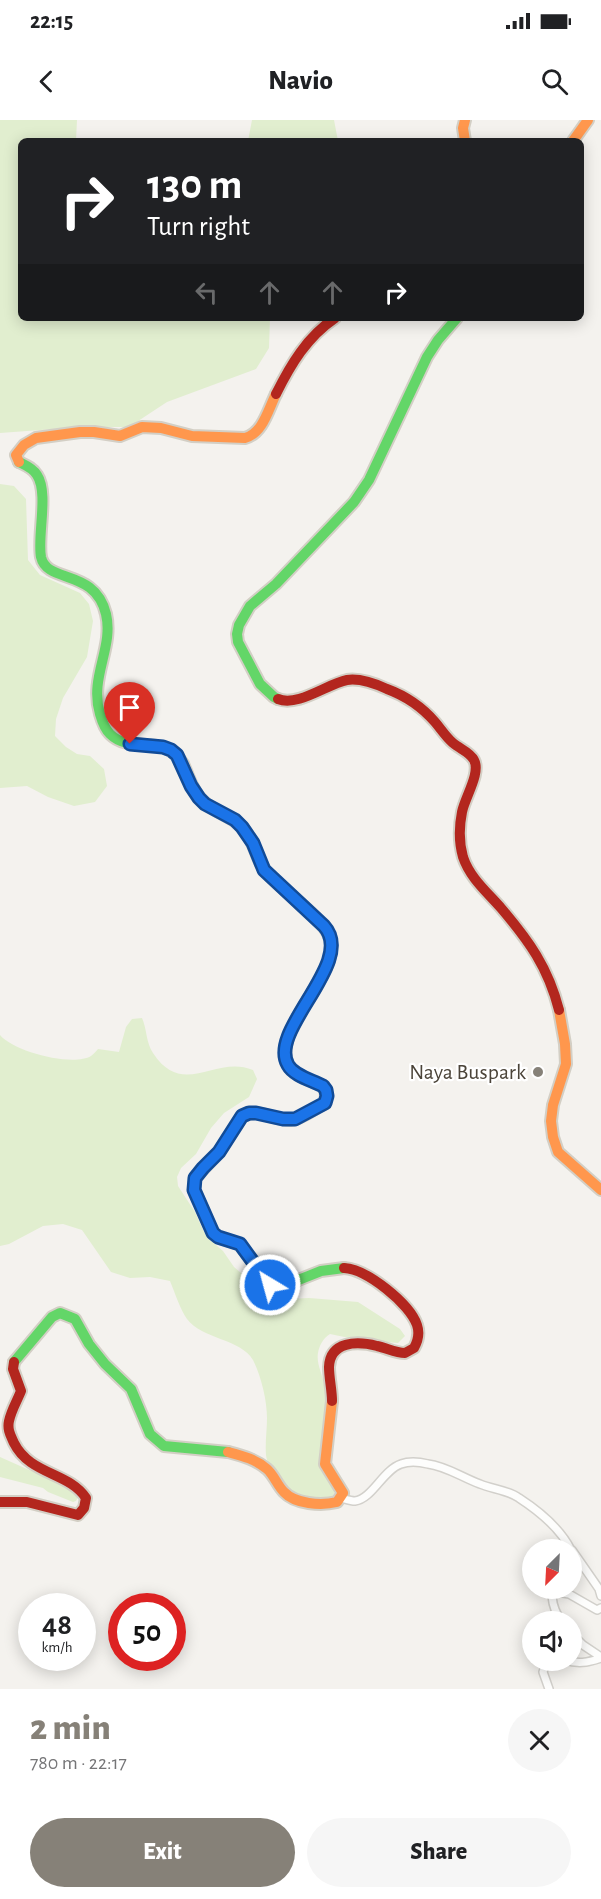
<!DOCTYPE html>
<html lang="en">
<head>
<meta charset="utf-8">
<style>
  body { margin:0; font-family:"Alegreya Sans",sans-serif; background:#f6f6f6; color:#202124; height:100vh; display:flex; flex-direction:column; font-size:22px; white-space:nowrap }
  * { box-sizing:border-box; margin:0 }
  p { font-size:20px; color:#757577 }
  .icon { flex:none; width:33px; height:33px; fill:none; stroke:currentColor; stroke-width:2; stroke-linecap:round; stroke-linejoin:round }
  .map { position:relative; height:1569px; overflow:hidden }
  .panel { display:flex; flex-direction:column; background:#fff; flex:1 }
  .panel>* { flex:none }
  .guide { position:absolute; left:18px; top:18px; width:566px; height:183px; border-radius:9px; box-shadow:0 3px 15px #0003; background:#202124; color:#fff; overflow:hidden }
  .needle { width:39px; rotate:204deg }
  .tools { position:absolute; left:522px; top:1419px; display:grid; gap:12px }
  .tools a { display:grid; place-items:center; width:60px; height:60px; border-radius:50%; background:#fff; box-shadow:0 3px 15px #0003; font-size:30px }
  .speed { position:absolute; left:18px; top:1473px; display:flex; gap:12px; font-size:30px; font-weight:700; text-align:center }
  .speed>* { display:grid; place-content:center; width:78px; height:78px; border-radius:50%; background:#fff; box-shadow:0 3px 15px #0003; line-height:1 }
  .speed small { font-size:15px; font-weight:400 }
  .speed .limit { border:9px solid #d22; background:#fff; color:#111 }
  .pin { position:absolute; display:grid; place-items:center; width:51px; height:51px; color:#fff; margin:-62px -26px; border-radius:50% 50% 50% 0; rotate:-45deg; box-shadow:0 0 6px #0007 }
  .pin .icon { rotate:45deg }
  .me { position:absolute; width:66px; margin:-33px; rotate:323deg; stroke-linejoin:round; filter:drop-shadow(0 0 4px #0008) }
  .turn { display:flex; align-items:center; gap:21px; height:126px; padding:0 30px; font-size:27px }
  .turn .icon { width:78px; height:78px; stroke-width:2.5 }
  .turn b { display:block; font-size:42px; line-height:51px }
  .lanes { display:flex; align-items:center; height:57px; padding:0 30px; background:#0003; justify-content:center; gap:30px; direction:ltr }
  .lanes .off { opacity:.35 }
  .round { display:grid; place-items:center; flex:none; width:63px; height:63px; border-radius:32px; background:#f6f6f6 }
  .overview { display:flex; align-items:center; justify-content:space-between; height:102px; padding:0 30px }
  h1 { font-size:36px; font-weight:800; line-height:45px; color:#868178 }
  .action { display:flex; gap:12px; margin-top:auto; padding:12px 30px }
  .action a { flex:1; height:69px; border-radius:36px; background:#868178; color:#fff; font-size:24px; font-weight:800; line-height:69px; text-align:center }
  .action a+a { background:#f6f6f6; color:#202124 }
  .status { display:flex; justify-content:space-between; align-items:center; height:42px; padding:0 30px; background:#fff; direction:ltr }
  .status svg { height:16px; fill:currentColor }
  header { display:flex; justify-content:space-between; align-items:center; height:78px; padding:0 30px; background:#fff; font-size:27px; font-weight:800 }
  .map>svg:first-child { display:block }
  .green { fill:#e1eecf }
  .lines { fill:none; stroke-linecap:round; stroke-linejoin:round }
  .street-casing { stroke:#d2d0cb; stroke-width:10 }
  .fast-casing { stroke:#d3cfc5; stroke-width:14 }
  .slow-casing { stroke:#d3cfc5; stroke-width:14 }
  .jam-casing { stroke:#d3cfc5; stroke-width:14 }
  .street { stroke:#fdfdfc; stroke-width:7 }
  .fast { stroke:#63d668; stroke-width:10 }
  .slow { stroke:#ff974d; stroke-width:10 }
  .jam { stroke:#b3261e; stroke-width:10 }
  .route-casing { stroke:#114b97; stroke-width:15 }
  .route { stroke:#1a73e8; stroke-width:10 }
  .poi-dot { fill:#868178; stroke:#fff; stroke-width:2 }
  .labels { text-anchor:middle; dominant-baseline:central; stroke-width:4.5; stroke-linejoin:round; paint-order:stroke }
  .poi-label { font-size:22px; fill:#4b4439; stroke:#fff; text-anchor:end }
</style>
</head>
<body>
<div class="status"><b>22:15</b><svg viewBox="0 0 49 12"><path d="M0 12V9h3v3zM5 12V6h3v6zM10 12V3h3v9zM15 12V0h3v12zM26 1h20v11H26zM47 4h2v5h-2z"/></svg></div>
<header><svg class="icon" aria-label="back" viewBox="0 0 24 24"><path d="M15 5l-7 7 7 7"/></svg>Navio<svg class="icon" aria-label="search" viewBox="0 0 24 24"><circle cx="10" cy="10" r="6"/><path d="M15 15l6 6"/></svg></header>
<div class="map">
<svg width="601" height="1569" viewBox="0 0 601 1569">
  <rect width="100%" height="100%" fill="#f4f2ee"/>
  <path class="green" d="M0,0H77L76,21H21V198H270L269,228L256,249L167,282L129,307H81L0,313Z
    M252,0H334L338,21H248Z
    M0,364L14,366L26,379L28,440L40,455L80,473L89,484L93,501L87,537L63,578L56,599L55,616L66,627L77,634L90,636L104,649L107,666L95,682L74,686L48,677L27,666L0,668Z
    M142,898C147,909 146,923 153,933C183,979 216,934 253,950L257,959L249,977L224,993L211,1008L196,1034L181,1048L177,1057L178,1066L195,1092L203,1110L208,1118L223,1131L234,1147L253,1163L270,1174L289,1179L309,1178L358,1182L400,1209L405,1216L398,1223L359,1220L330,1214C323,1218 319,1226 318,1233C316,1244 323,1255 324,1265C327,1281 324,1301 322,1317C321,1326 319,1331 320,1340C322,1353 342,1365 332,1377C310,1382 289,1374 276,1355C271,1349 267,1343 266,1335C265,1323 267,1310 267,1298C267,1280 261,1256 253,1240C241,1219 202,1219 187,1199C180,1189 175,1173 170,1161L150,1157L130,1158L111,1152L82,1110L63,1104L43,1106L9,1124L0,1126V915C14,932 73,947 91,936C94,934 96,931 98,929L119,932L126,907L132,899Z
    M0,1337L74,1370L79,1375L76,1381L73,1382L48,1372L43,1368L0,1357Z"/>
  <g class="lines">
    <defs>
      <path id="street" d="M341,1378C345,1379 351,1381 355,1381C372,1379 383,1350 401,1344C409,1341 420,1342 428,1344C446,1346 463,1358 480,1364C492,1369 508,1370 519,1378C539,1391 560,1408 571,1430
        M572,1430L599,1469L601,1476
        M562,1502C556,1493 553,1487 552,1476L557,1472L569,1474L597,1490L601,1488
        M572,1514L583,1525L601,1537
        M547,1540L543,1552L549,1569
        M564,1540C578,1544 587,1543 601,1538"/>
      <path id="fast" d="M19,342C25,345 33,348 37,355C49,373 37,416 41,437C47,464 95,448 106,494C114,528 89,557 100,594C102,601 105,609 110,614C131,635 165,612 183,644
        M278,579L274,577L260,564L238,522L237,514L239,505L250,486L276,464L354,382L369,360L427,237L438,220L457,198
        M241,998L219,1032L195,1058L194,1070L213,1113L218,1117L239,1124L273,1168H278L321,1151L344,1148
        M14,1242L52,1197L60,1193L75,1199L89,1224L105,1244L131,1269L150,1314L164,1326L228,1332"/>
      <path id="slow" d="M465,0L463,8L465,21
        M573,21L588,0
        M19,342L16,335L24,325L36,318L80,312H94L120,316L142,307L161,308L192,316L245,318C263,313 268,290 276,274
        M559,890L565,924L566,944L553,985L551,1001L553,1017L558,1032L601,1070
        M228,1332C243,1336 255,1339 267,1349C274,1355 277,1365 284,1372C295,1384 321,1386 337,1382L343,1373L325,1344L332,1281"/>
      <path id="jam" d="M276,274C291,244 307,217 335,198
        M278,579C298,587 327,564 347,560C360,558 376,564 387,569C406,576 422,587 435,602C441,609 446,617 453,623C460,629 470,632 474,640C481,653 465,677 462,692C459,707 459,723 463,737C470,758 487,772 501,788C529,821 548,847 559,890
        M183,644C189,656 192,671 202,680C215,694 235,696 246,712C256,726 257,744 270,756C286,773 323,798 330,818C342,853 271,909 288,945C293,956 313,961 323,966L326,974L325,983C315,988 302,999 291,1000C274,1001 256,986 241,998
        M332,1281C332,1270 329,1258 329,1247C330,1221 357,1221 377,1226C387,1228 395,1233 405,1233L414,1228C418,1221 420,1214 417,1205C410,1184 367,1149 344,1148
        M0,1382H27L78,1395L84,1388L86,1378C69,1352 30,1355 14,1323C11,1316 7,1310 9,1301C11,1291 17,1281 21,1271L13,1249L14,1242"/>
    </defs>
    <use href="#street" class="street-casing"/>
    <use href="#fast" class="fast-casing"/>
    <use href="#slow" class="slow-casing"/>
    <use href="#jam" class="jam-casing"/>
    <use href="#street" class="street"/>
    <use href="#fast" class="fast"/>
    <use href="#slow" class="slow"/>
    <use href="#jam" class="jam"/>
  </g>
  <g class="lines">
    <defs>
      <path id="route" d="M130,624L163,627L171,630L177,635L191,666L199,678L205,684L235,700L242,707L253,723L264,750L324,806C357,842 267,910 288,945C294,956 312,960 323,966L326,970L327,976L325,983L295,999H283L256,993H249L242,996L219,1032L203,1048L195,1058L194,1070L213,1113L218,1117L240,1124L270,1165"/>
    </defs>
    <use href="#route" class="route-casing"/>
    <use href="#route" class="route"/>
  </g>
  <circle class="poi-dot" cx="538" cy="952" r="6"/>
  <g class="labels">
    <g class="poi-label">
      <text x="526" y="952">Naya Buspark</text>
    </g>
  </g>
</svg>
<div class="tools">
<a><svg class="needle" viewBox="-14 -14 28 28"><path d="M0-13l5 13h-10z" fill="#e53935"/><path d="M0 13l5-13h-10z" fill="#757577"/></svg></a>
<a><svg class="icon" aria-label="sound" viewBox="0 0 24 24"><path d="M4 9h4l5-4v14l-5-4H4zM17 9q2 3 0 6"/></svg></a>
</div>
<div class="speed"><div>48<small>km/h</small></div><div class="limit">50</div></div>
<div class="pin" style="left:130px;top:624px;background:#d93025"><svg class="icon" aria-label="arrive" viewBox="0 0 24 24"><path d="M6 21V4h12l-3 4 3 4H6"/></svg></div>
<svg class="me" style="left:270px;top:1165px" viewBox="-20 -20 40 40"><circle r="17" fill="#1a73e8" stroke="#fff" stroke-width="3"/><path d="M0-11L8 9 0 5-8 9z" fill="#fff"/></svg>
<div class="guide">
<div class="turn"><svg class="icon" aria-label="right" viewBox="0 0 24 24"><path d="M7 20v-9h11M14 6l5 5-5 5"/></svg><div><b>130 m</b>Turn right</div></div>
<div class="lanes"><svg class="icon off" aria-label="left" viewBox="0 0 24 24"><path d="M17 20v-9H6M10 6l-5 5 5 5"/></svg><svg class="icon off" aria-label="ahead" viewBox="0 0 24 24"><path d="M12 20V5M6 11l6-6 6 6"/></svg><svg class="icon off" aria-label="ahead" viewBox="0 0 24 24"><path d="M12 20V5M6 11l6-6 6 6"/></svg><svg class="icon" aria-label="right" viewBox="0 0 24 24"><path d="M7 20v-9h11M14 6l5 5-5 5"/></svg></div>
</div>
</div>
<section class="panel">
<div class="overview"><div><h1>2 min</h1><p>780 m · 22:17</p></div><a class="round"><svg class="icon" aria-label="close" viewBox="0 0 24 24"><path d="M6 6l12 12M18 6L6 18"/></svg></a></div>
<div class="action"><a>Exit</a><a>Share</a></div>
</section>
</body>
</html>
